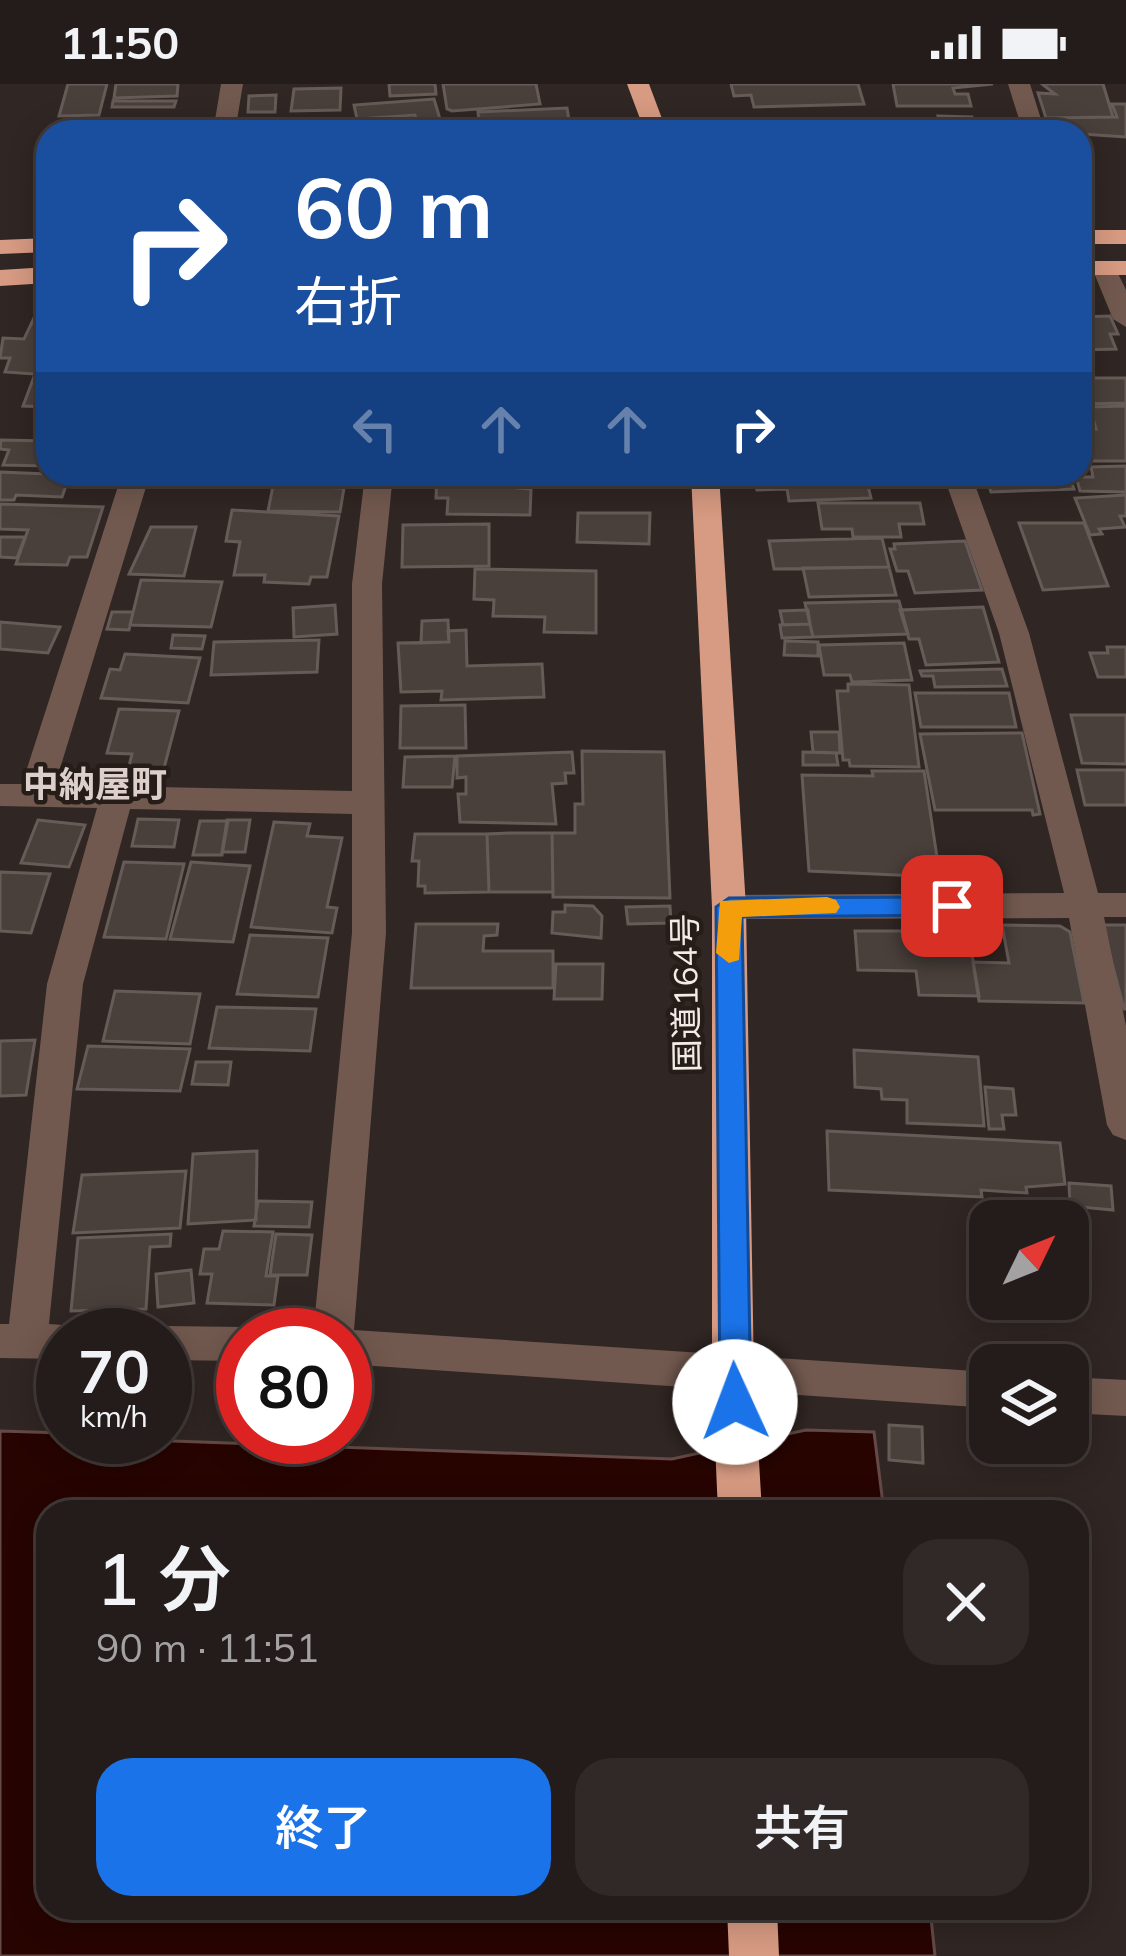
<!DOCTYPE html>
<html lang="ja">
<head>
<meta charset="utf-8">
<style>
  body { margin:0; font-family:Mulish,"Noto Sans JP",sans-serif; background:#302927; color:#f1f3f6; height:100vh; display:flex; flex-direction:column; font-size:45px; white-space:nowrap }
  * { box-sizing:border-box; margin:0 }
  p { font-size:39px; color:#a3a1a2 }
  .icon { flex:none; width:66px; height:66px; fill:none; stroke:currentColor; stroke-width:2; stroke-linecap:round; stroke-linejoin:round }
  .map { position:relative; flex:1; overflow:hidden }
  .details { position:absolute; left:36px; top:1416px; width:1053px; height:420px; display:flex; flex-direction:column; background:#241c1a; border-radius:36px; box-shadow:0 6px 30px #0003,0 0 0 3px #413a39 }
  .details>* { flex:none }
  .top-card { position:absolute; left:36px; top:36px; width:1056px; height:366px; border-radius:36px; box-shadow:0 6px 30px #0003,0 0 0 3px #413a39; background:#1a4fa0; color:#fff; overflow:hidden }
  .needle { width:78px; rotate:47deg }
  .buttons { position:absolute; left:969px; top:1116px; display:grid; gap:24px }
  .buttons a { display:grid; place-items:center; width:120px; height:120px; border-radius:24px; background:#241c1a; box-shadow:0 6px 30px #0003,0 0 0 3px #413a39; font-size:60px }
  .speed { position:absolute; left:36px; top:1224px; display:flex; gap:24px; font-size:60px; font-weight:700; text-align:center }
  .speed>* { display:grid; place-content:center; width:156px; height:156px; border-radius:50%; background:#241c1a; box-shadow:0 6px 30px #0003,0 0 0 3px #413a39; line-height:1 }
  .speed small { font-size:30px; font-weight:400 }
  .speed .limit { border:18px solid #d22; background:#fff; color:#111 }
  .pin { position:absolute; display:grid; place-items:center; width:102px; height:102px; color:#fff; margin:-51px; border-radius:24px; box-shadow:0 6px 18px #0006 }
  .me { position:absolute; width:132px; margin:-66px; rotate:358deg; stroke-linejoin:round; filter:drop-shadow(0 0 9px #0008) }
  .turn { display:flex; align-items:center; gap:42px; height:252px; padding:0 60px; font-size:54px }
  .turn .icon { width:156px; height:156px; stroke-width:2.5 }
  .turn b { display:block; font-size:84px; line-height:102px }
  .lanes { display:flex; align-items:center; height:114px; padding:0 60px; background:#0003; justify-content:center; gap:60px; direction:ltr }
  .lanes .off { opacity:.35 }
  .round { display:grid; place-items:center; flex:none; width:126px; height:126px; border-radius:36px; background:#302927 }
  .summary { display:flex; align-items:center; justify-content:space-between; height:204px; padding:0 60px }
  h1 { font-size:72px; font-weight:600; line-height:90px }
  .primary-button { display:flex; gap:24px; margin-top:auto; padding:24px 60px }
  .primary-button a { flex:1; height:138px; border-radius:36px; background:#1a73e8; color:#fff; font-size:48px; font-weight:600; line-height:138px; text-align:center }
  .primary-button a+a { background:#302927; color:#f1f3f6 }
  .status { display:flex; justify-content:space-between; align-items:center; height:84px; padding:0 60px; background:#241c1a; direction:ltr }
  .status svg { height:33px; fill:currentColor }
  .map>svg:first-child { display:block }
  .water { fill:#270400; stroke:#644a46; stroke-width:3 }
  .building { fill:#493f3b; stroke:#665b57; stroke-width:3 }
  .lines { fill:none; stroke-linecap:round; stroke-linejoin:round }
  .minor { fill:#72594f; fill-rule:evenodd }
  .highway { fill:#d79a82; fill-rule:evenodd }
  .route { fill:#1a73e8; stroke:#114b97; stroke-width:3 }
  .slow { fill:#f59e0b }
  .labels { text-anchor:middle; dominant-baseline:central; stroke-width:9; stroke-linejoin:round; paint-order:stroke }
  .street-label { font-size:33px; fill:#f2ece9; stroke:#261d19 }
  .neighbourhood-label { font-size:36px; font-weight:bold; fill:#ddd0cb; stroke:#261d19 }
</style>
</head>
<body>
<div class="status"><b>11:50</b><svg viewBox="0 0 49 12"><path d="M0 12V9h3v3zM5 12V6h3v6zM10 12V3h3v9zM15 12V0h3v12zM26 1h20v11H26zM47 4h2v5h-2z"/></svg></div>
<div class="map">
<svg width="1126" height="1872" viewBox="0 0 1126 1872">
  <rect width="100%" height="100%" fill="#302623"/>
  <path class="water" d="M806,1346L874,1348L884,1428H48V1824H930L935,1872H0V1347L63,1349V1353L672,1375Z"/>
  <path class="building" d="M68,0H107L99,31L59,32Z
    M116,0H178L177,12L114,14Z
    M389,0H435L436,10L390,12Z
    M443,0H536L540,20L452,27L447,25Z
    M731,0H858L864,20L754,23L751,11L734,12Z
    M893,0H993L953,4L955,10H968L971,22H897Z
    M1042,0H1103L1113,33L1046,34L1038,9L1055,10Z
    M341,4L340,26L291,27L294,5Z
    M276,11L275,28H248L249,12Z
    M434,15L443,45L418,46L415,31L357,35L354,21Z
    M113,17H176L174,23H112Z
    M1112,20H1126V53L1052,48L1046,34L1117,33Z
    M567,24L569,36L479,39L478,28Z
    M938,32L972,33L976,48H943Z
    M345,41L410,42V48H344Z
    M1110,232L1118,250H1110L1116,265L1080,266V233Z
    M34,234H48V323L23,322L35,290L5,288L10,274H0L3,254L24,255Z
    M1080,294H1126V319L1080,320Z
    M1126,322V377H1090L1086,360H1080V345H1096L1090,323Z
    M1,356L48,357V382L3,381L9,366L0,365Z
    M1126,382V408L1080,407L1076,393H1093L1091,383Z
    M0,388L70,391L62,413L16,411L14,416H0Z
    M437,390H526L517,404L531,405L530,431L447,430L448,414H436Z
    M754,390H865L871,414L789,417L787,405L757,406Z
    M985,390H1068L1074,405L991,408Z
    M273,402L344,404L340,428L268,427Z
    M1126,411V432H1120L1125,443L1099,445L1102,450L1090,451L1075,414Z
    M818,419H920L924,440H899L901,453H853L852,445H822Z
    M0,420L103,423L87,473H70L67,481L16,480L28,446L0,445Z
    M232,426L339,432L327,493H311L309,500L264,498L265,491H234L240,458L226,457Z
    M578,429H650L649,460L577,458Z
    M1019,439H1084L1108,502L1043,506Z
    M489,440V482L402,483L403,441Z
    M151,443H196L184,492L129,490Z
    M0,453H25L17,474L0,473Z
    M882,454L889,483L774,485L769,457Z
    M965,457L982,506L915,509L908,487H897L890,465H895L894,460Z
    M889,483L896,511L809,513L803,484Z
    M475,485L596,487V549L544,548L545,533L493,532L494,516L474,515Z
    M141,496L222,498L211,543L130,541Z
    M899,517L908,550L813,553L805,519Z
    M335,521L337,550L294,553L293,524Z
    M983,523L999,578L926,581L919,555H909L900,526Z
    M808,526L810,540L783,541L780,527Z
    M112,528H133L129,546L107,545Z
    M448,536L449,558L421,559L422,537Z
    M0,538L60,543L48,569L0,565Z
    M810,540L813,553L782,554L780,541Z
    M466,546L467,582L542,580L544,613L441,616L442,607L401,608L398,559L449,558L448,547Z
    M173,551L205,552L202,565L171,564Z
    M319,556L317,588L211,591L214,558Z
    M785,557L818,558V572L784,571Z
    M904,559L912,596L852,598L850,591H824L819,561Z
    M1107,563H1126V593H1098L1090,569H1108Z
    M125,570L200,574L188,619L101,614L110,585L120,586Z
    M1002,585L1007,602L935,603L933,592H922L920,587Z
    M848,600L909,601L919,683L850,682L849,676H843L837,607H848Z
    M915,609H1009L1016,643H921Z
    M465,621L466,664H400L401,622Z
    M119,625L179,627L163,688L128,686L132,670L107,669Z
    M1071,631H1126V680L1082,679Z
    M811,648H839L840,669L813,668Z
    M1022,649L1040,730L1033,731L1032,726H935L920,650Z
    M582,667L664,668L670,814L553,813L552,749H575V720H583Z
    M572,668L574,689H565L566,699L552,700L556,740L460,738L458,710H466V693L457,694V672Z
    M803,668L836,669L838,681H803Z
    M455,672L452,703H403L405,673Z
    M1077,686H1126V721H1085Z
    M872,687H924L940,793L809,787L802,691L873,692Z
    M138,735L179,736L174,763L132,762Z
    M38,736L85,741L69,783L21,779Z
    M250,736L245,768H222L227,736Z
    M200,737H228L222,771H193Z
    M274,738L310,740L307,752L342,754L327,823L337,824L332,849L251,843Z
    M511,749H552L553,808H489L487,750Z
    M415,750H487L489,808L425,809V802H418L419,777H412Z
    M124,778L184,780L166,855L104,853Z
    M191,778L250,782L233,858L170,855Z
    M0,788L50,790L31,849L0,847Z
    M565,821L593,822L602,832L601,854L552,849L553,828H565Z
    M670,822L671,839L628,840L626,823Z
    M416,840H498L497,851L484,852L483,867H553V904H411Z
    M1002,841L1060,842L1070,848L1084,919L979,917L973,878L1009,879Z
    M1102,841H1126V925H1124Z
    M855,847H968L979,912L919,911L916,887L858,886Z
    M250,851L328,854L318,913L237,910Z
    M556,880H603L602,915H554Z
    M115,907L200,910L190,960L103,957Z
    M217,923L316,925L310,967L209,964Z
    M35,956L26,1011L0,1012V957Z
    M88,962L190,965L180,1007L77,1005Z
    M854,966L978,973L984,1042L907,1039V1016L882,1015L881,1005L855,1003Z
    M196,978H231L228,1001L192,1000Z
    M985,1003L1013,1005L1016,1031H1002L1004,1045H989Z
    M827,1047L1060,1059L1065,1100L1026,1103L1027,1109L981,1106L982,1113L829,1106Z
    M257,1067L256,1136L188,1140L193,1070Z
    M186,1087L180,1144L73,1149L82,1091Z
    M1069,1099L1111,1102L1113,1126L1070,1122Z
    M258,1117L312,1118L309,1143L254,1142Z
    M223,1147L273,1148L266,1192H278L274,1221L207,1219L212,1190H200L204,1165H219Z
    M171,1150L170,1162L150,1163L146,1225L71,1227L78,1154Z
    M276,1150L312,1151L307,1191H270Z
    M191,1186L194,1219L158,1223L156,1190Z
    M889,1341L922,1343L923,1379L889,1376Z
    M1015,1359H1067L1068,1371L1016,1369Z"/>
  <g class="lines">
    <path class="minor" d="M221,0H243L235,48H213Z
      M1008,0H1030L1045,48H1023Z
      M1104,177L1113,179L1126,206V243L1113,235L1092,184Z
      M122,390H150L55,701L352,707V500L365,390H393L382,500L386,849L354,1246L990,1288V1324L345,1280V1251H313L352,849V730L130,725L83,900L49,1240L63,1241L80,1251H63V1275L0,1274V1240H9L47,900L97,724L0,722V700H22Z
      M943,390H971L1029,549L1098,809H1126V833H1104L1126,942V1056L1113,1051L1107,1041L1069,834L729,835L717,832L712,823L717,814L729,811L1064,809L999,549Z
      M165,1242L243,1243L259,1251H243V1277L165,1276V1251H149Z
      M1068,1293L1126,1296V1332L1068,1329Z"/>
    <path class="highway" d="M627,0H649L667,48H645Z
      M1080,146H1126V160H1080Z
      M48,154V168L0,170V156Z
      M1080,177H1126V191H1080Z
      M48,183V199L0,202V186Z
      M691,390H719L746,823L754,1292L762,1428H718L712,1292V823Z
      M727,1824H777L779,1872H729Z"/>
  </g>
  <path class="route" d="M952,813L966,822L952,831L742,833L751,1318L746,1328L735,1332L724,1328L720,1318L716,823L729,814Z"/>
  <path class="slow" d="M827,813L836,816L840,823L836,829L742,833L739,876L729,879L716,869L720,817Z"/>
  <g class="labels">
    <g class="street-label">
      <text transform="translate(685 909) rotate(-91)">国道164号</text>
    </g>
    <g class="neighbourhood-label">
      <text x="95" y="699">中納屋町</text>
    </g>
  </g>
</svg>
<div class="buttons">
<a><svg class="needle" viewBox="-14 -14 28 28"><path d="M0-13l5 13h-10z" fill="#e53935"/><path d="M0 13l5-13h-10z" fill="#a3a1a2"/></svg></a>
<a><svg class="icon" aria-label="layers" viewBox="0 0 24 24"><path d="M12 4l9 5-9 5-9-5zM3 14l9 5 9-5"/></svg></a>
</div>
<div class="speed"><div>70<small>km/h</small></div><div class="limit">80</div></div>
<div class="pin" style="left:952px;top:822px;background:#d93025"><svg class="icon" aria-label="arrive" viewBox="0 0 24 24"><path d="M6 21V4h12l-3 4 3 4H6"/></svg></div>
<svg class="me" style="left:735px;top:1318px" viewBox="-20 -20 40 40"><circle r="19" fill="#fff"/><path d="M0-13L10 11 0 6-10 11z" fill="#1a73e8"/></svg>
<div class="top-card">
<div class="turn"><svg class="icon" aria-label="right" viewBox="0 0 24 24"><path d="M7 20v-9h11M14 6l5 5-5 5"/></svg><div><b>60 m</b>右折</div></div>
<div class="lanes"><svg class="icon off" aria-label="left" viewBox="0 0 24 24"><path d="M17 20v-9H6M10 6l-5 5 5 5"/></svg><svg class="icon off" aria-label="ahead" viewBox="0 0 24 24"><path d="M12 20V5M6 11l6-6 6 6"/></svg><svg class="icon off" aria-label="ahead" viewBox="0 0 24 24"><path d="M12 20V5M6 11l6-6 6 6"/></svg><svg class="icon" aria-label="right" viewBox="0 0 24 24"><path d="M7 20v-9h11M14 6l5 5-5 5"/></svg></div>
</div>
<section class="details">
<div class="summary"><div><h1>1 分</h1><p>90 m · 11:51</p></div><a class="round"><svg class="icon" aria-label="close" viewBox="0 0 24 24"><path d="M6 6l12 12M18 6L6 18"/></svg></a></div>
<div class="primary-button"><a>終了</a><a>共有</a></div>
</section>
</div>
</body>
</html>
